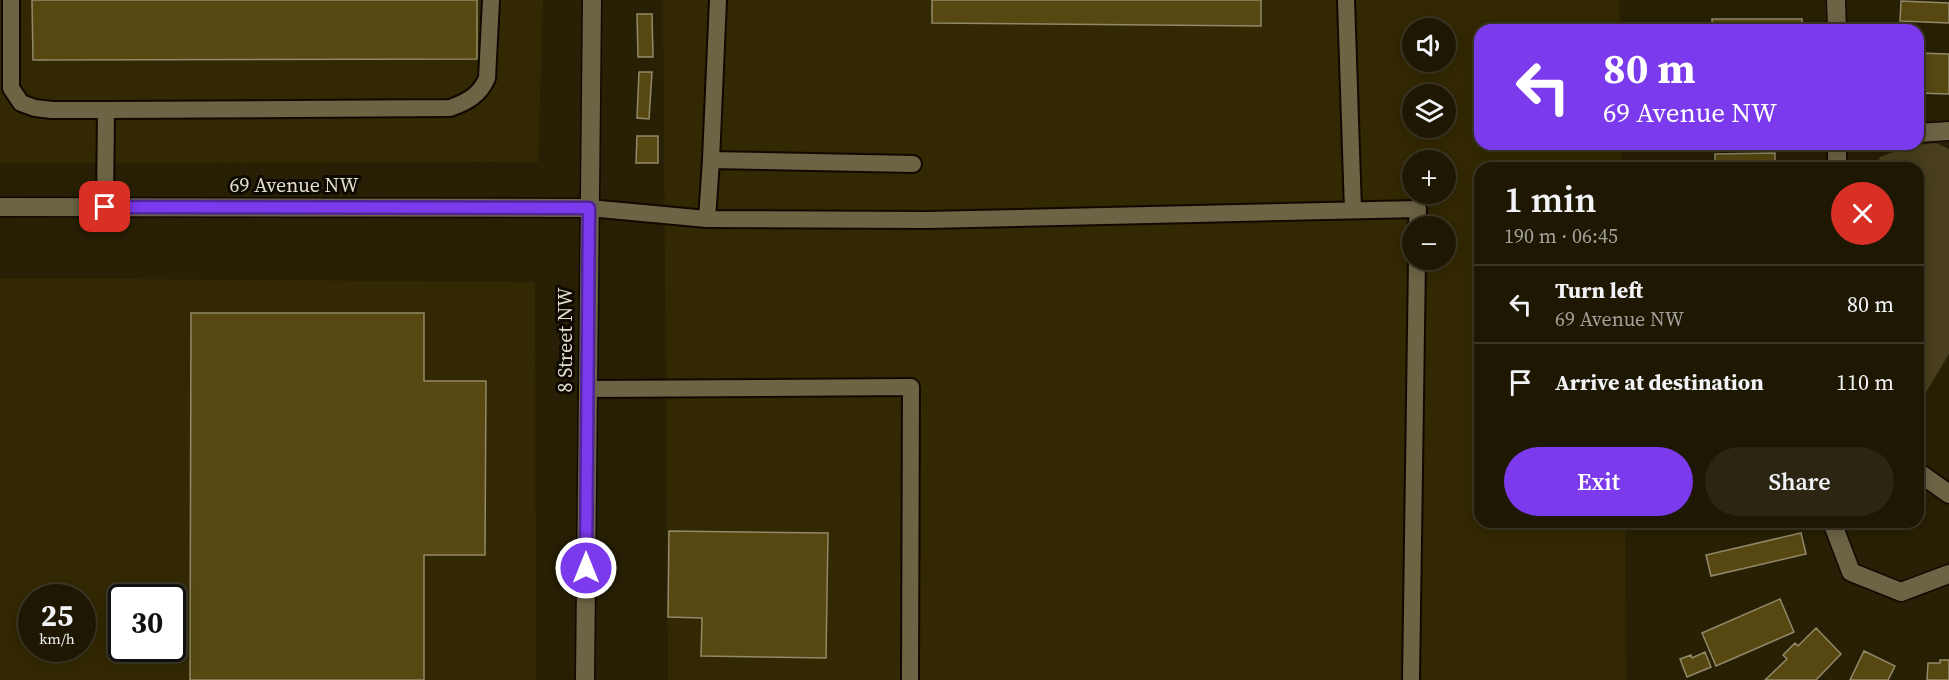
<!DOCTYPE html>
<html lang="en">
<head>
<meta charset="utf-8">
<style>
  body { margin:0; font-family:"Source Serif 4",serif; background:#2b2512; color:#f1f3f6; height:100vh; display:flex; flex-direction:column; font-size:22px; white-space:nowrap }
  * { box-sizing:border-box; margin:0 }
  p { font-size:20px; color:#a1a09a }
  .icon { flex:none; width:33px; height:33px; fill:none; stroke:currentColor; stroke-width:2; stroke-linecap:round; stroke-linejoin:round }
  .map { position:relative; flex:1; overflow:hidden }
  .sheet { position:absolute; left:1474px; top:162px; width:450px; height:366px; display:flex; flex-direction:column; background:#1e1803; border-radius:18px; box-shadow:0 3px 15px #0003,0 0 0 2px #3c3725 }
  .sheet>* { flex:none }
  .top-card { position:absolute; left:1474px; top:24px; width:450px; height:126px; border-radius:18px; box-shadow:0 3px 15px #0003,0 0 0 2px #3c3725; background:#7c3aed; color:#fff; overflow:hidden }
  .buttons { position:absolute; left:1402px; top:18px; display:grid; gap:12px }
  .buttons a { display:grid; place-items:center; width:54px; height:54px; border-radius:50%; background:#1e1803; box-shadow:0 3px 15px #0003,0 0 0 2px #3c3725; font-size:30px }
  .speed { position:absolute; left:18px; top:584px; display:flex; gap:12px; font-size:30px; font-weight:700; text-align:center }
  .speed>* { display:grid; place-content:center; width:78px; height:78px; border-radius:50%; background:#1e1803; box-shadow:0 3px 15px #0003,0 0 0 2px #3c3725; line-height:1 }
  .speed small { font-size:15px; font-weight:400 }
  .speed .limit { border:3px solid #111; border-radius:9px; background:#fff; color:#111 }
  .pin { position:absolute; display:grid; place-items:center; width:51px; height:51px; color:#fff; margin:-26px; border-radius:12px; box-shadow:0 3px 9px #0006 }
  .me { position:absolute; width:66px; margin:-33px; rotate:0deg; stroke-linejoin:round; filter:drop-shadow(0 0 4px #0008) }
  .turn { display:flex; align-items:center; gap:21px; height:126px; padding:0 30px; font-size:27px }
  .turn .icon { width:78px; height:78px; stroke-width:2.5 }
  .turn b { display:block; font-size:42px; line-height:51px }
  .round { display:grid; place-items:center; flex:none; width:63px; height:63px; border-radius:32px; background:#2b2512 }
  .summary { display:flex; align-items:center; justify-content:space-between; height:102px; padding:0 30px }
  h1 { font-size:36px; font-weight:600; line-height:45px }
  .button { display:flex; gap:12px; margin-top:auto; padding:12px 30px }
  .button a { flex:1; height:69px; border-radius:36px; background:#7c3aed; color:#fff; font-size:24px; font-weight:600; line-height:69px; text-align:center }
  .button a+a { background:#2b2512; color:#f1f3f6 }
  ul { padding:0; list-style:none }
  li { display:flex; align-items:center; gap:18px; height:78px; padding:0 30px; border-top:2px solid #3c3725 }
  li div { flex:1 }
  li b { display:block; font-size:22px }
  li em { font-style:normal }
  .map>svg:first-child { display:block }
  .built { fill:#322802; fill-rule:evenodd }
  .green { fill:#493f1e }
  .building { fill:#574812; stroke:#92896a; stroke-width:1.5 }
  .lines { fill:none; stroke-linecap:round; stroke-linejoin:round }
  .lane-casing { stroke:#110900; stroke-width:20 }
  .street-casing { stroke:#110900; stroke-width:21 }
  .lane { stroke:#6d6446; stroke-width:16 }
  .street { stroke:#6d6446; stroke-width:18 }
  .route-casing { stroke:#51269a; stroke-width:15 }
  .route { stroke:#7c3aed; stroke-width:10 }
  .labels { text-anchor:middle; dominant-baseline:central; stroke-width:6; stroke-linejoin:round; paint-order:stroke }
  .street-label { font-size:20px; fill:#e3dece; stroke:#0e0a02 }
</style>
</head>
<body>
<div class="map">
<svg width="1949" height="680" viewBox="0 0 1949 680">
  <rect width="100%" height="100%" fill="#282004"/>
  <path class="built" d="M0,0H543L538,162L0,163Z
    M663,0H1619L1620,30H1480V144H1621V168H1480V522H1625L1626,680H668ZM1413,28H1446V62H1413ZM1413,94H1446V128H1413ZM1413,160H1446V194H1413ZM1413,226H1446V260H1413Z
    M0,278L535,282L536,680H0ZM32,597H82V648H32ZM122,597H172V648H122Z"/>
  <path class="green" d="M1936,143L1949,149V354L1919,404L1918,168H1875L1880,157L1909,146Z"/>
  <path class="building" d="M32,0H477V59L33,60Z
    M932,0H1261V26L932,23Z
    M1901,1L1949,3V23L1900,21Z
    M637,14H652L653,57H638Z
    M1712,19H1802V30H1712Z
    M1918,53L1949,54V94L1918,93Z
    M639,72H652L649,119L637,118Z
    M637,136H658V163H636Z
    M1775,153V168H1715V154Z
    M191,313H424V381H486L485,555H424V680H190Z
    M669,531L828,533L826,658L701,656L702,618L668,617Z
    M1801,533L1806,554L1711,576L1706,555Z
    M1780,599L1794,632L1716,666L1702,633Z
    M1816,628L1841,654L1816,680H1765L1787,659L1783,655L1795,643L1798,646Z
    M1864,651L1895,666L1888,680H1850Z
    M1705,652L1711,667L1687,677L1680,659L1691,655L1692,658Z
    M1940,660H1949V680H1927L1928,663H1940Z"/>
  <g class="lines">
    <defs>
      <path id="lane" d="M11,0V88L21,103L35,108L52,110H106
        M718,0L711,160L913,164
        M1346,0L1353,210
        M105,207L106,110L450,108C467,102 480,95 487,78L491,0
        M589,208L707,219L711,160
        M707,219L927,220L1418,209L1417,226
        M587,389L911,387L910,680
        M1411,680L1417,260"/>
      <path id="street" d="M1836,0L1837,30
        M1918,133L1949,131
        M1837,168V144
        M0,207L589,208
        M1918,472L1949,494
        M1832,522L1851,572L1901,592L1949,574
        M585,680L592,0"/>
    </defs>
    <use href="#lane" class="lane-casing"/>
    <use href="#street" class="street-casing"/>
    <use href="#lane" class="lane"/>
    <use href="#street" class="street"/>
  </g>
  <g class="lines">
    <defs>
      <path id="route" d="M105,207L589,208L586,568"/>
    </defs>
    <use href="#route" class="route-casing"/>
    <use href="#route" class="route"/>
  </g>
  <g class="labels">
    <g class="street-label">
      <text x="294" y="185">69 Avenue NW</text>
      <text transform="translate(565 340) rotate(-90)">8 Street NW</text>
    </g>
  </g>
</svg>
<div class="buttons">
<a><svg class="icon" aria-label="sound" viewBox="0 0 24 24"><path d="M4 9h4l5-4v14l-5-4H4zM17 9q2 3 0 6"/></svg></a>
<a><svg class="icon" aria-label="layers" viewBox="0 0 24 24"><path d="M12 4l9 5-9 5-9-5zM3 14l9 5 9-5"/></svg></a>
<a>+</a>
<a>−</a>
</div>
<div class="speed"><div>25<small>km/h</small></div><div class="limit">30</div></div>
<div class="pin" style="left:105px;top:207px;background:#d93025"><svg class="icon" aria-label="arrive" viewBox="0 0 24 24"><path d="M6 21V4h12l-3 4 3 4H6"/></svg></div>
<svg class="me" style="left:586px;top:568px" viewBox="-20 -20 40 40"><circle r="17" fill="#7c3aed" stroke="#fff" stroke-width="3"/><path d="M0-11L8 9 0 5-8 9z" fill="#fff"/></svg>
<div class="top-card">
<div class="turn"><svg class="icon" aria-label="left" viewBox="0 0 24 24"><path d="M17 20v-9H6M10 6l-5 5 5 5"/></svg><div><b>80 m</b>69 Avenue NW</div></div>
</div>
<section class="sheet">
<div class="summary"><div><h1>1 min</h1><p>190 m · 06:45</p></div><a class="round" style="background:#d93025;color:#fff"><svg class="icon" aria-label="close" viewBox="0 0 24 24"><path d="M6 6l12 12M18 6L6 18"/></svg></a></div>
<ul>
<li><svg class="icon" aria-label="left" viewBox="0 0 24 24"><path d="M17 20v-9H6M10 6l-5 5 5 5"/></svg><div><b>Turn left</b><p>69 Avenue NW</p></div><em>80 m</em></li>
<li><svg class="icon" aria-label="arrive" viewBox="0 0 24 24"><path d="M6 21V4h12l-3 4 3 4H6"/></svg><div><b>Arrive at destination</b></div><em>110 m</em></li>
</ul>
<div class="button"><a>Exit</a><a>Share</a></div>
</section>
</div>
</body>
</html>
